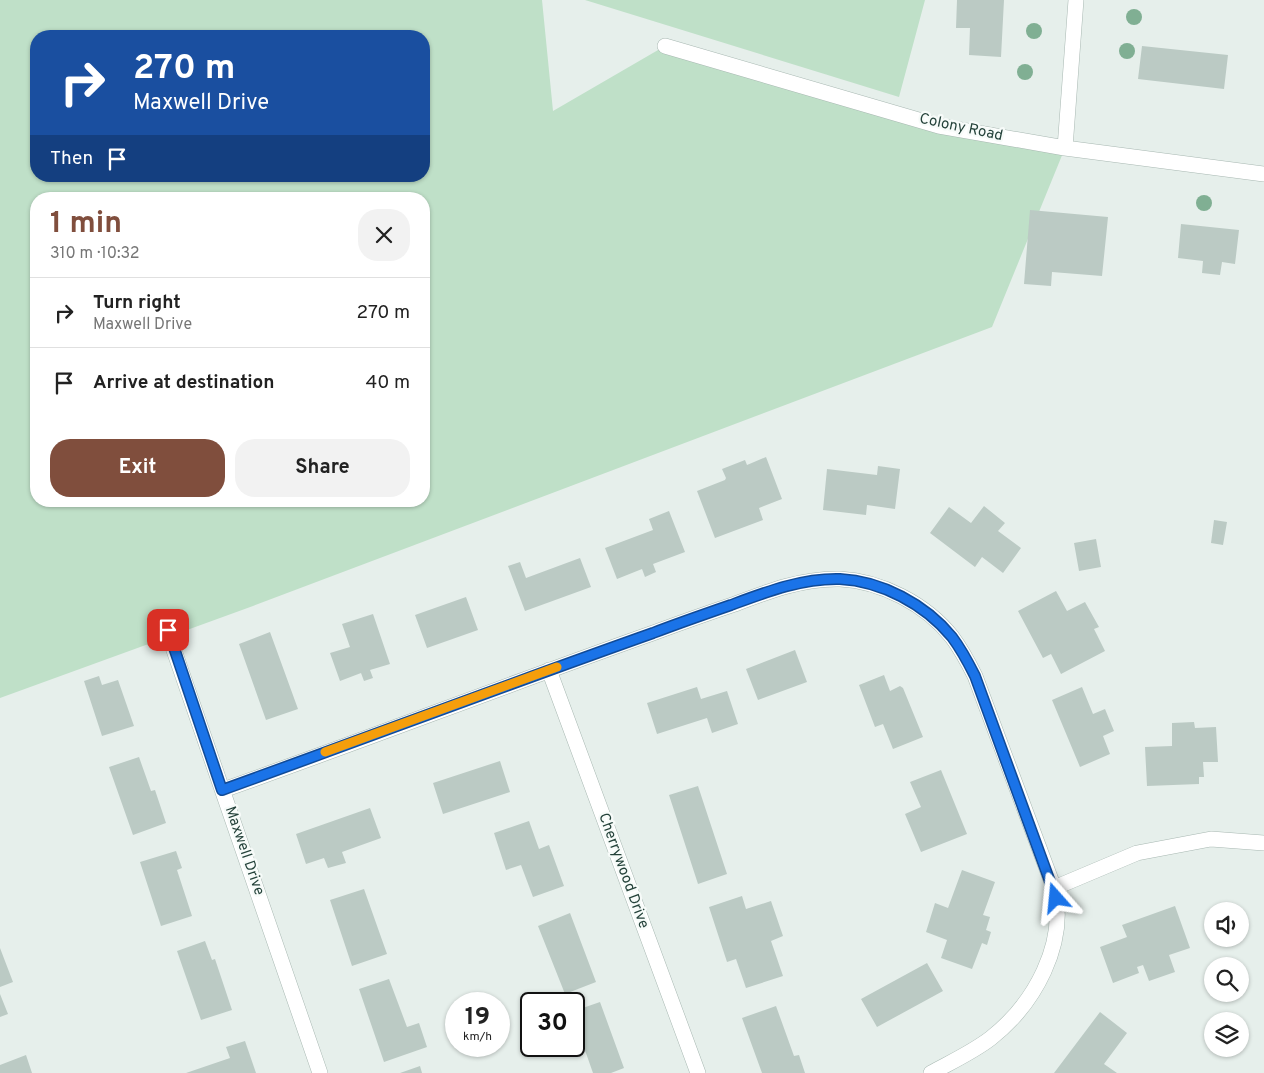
<!DOCTYPE html>
<html lang="en">
<head>
<meta charset="utf-8">
<style>
  body { margin:0; font-family:Overpass,sans-serif; background:#f2f2f2; color:#222; height:100vh; display:flex; flex-direction:column; font-size:19px; white-space:nowrap }
  * { box-sizing:border-box; margin:0 }
  p { font-size:16px; color:#767676 }
  .icon { flex:none; width:28px; height:28px; fill:none; stroke:currentColor; stroke-width:2; stroke-linecap:round; stroke-linejoin:round }
  .map { position:relative; flex:1; overflow:hidden }
  .panel { position:absolute; left:30px; top:192px; width:400px; height:315px; display:flex; flex-direction:column; background:#fff; border-radius:20px; box-shadow:0 1px 4px #0004 }
  .panel>* { flex:none }
  .hud { position:absolute; left:30px; top:30px; width:400px; height:152px; border-radius:20px; box-shadow:0 1px 4px #0004; background:#1a4fa0; color:#fff; overflow:hidden }
  .tools { position:absolute; left:1204px; top:902px; display:grid; gap:10px }
  .tools a { display:grid; place-items:center; width:45px; height:45px; border-radius:50%; background:#fff; box-shadow:0 1px 4px #0004; font-size:25px }
  .speed { position:absolute; left:445px; top:992px; display:flex; gap:10px; font-size:25px; font-weight:700; text-align:center }
  .speed>* { display:grid; place-content:center; width:65px; height:65px; border-radius:50%; background:#fff; box-shadow:0 1px 4px #0004; line-height:1 }
  .speed small { font-size:12px; font-weight:400 }
  .speed .limit { border:2px solid #111; border-radius:8px; background:#fff; color:#111 }
  .pin { position:absolute; display:grid; place-items:center; width:42px; height:42px; color:#fff; margin:-21px; border-radius:10px; box-shadow:0 2px 8px #0006 }
  .me { position:absolute; width:55px; margin:-28px; rotate:342deg; stroke-linejoin:round; filter:drop-shadow(0 0 4px #0008) }
  .turn { display:flex; align-items:center; gap:18px; height:105px; padding:0 20px; font-size:22px }
  .turn .icon { width:65px; height:65px; stroke-width:2.5 }
  .turn b { display:block; font-size:35px; line-height:42px }
  .then { display:flex; align-items:center; height:48px; padding:0 20px; background:#0003; gap:10px; font-size:19px }
  .round { display:grid; place-items:center; flex:none; width:52px; height:52px; border-radius:20px; background:#f2f2f2 }
  .overview { display:flex; align-items:center; justify-content:space-between; height:85px; padding:0 20px }
  h1 { font-size:30px; font-weight:700; line-height:38px; color:#804e3d }
  .button { display:flex; gap:10px; margin-top:auto; padding:10px 20px }
  .button a { flex:1; height:58px; border-radius:20px; background:#804e3d; color:#fff; font-size:20px; font-weight:700; line-height:58px; text-align:center }
  .button a+a { background:#f2f2f2; color:#222 }
  ul { padding:0; list-style:none }
  li { display:flex; align-items:center; gap:15px; height:70px; padding:0 20px; border-top:1px solid #e0e0e0 }
  li div { flex:1 }
  li b { display:block; font-size:19px }
  li em { font-style:normal }
  .map>svg:first-child { display:block }
  .green { fill:#bfe0c8; fill-rule:evenodd }
  .building { fill:#bbcac4 }
  .lines { fill:none; stroke-linecap:round; stroke-linejoin:round }
  .minor-casing { stroke:#a8b8b2; stroke-width:16 }
  .minor { stroke:#fff; stroke-width:15 }
  .tree { fill:#80af93 }
  .route-casing { stroke:#114b97; stroke-width:12 }
  .route { stroke:#1a73e8; stroke-width:9 }
  .slow { stroke:#f59e0b; stroke-width:9 }
  .labels { text-anchor:middle; dominant-baseline:central; stroke-width:4.5; stroke-linejoin:round; paint-order:stroke }
  .street-label { font-size:15px; fill:#24423a; stroke:#f7fbf9 }
</style>
</head>
<body>
<div class="map">
<svg width="1264" height="1073" viewBox="0 0 1264 1073">
  <rect width="100%" height="100%" fill="#e6efeb"/>
  <path class="green" d="M0,0H542L553,111L665,46L939,126L1065,148L992,327L253,606L0,698ZM36,36H424V176H36ZM36,199H424V501H36Z
    M585,0H925L899,97Z"/>
  <path class="building" d="M957,0H1004L1001,57L969,55L970,28H956Z
    M1142,46L1228,55L1224,89L1138,79Z
    M1030,210L1108,217L1102,276L1052,272L1051,286L1024,284Z
    M1181,224L1239,230L1235,264L1222,262L1220,275L1202,273L1203,261L1178,258Z
    M766,457L782,499L759,508L763,520L715,538L697,491L725,480L726,478L722,469L745,460L747,465Z
    M878,466L900,469L895,509L867,505L866,515L823,510L827,469L877,475Z
    M984,506L1005,523L998,531L1021,548L1003,573L982,557L975,567L930,533L949,507L971,523Z
    M669,511L685,552L653,564L656,572L645,577L642,569L617,579L605,548L653,530L649,519Z
    M1214,520L1227,522L1223,545L1211,543Z
    M1096,539L1101,567L1079,571L1074,543Z
    M580,558L591,587L525,611L508,566L520,562L526,578Z
    M1056,591L1067,611L1085,602L1099,627L1094,629L1105,651L1061,674L1051,654L1043,658L1018,611Z
    M466,597L478,630L427,648L415,615Z
    M373,614L390,664L370,670L373,678L364,681L361,673L340,681L330,653L350,647L342,624Z
    M270,632L298,709L266,720L239,644Z
    M795,650L807,682L758,700L746,669Z
    M884,675L890,691L900,686L903,688L923,737L893,749L883,724L875,727L859,685Z
    M99,676L102,685L118,680L134,726L102,736L84,681Z
    M697,687L701,699L727,691L738,724L712,733L707,718L657,734L647,703Z
    M1082,687L1093,714L1105,709L1114,731L1103,736L1110,754L1080,767L1052,700Z
    M1194,722L1195,728L1216,727L1218,762H1203L1204,777H1199V784L1147,786L1145,747L1172,746V723Z
    M139,757L151,791L155,790L166,823L133,835L109,767Z
    M500,761L510,792L443,814L433,783Z
    M941,770L967,834L921,852L905,814L921,807L910,782Z
    M698,786L727,874L698,884L669,795Z
    M370,808L381,838L342,852L346,863L328,868L324,858L306,864L296,834Z
    M529,821L539,849L549,845L564,886L533,897L521,865L506,870L494,833Z
    M176,851L182,868L177,870L192,916L161,926L140,862Z
    M962,870L995,882L983,915L990,917L986,930L991,932L987,945L982,943L972,969L941,958L947,940L926,932L935,903L948,908Z
    M364,889L387,954L352,966L330,900Z
    M742,896L746,909L771,901L783,936L771,941L783,976L746,988L736,959L727,962L709,907Z
    M1175,906L1190,948L1169,955L1175,972L1149,981L1143,965L1137,967L1139,973L1113,983L1100,947L1127,937L1122,925Z
    M570,913L596,982L565,994L538,926Z
    M205,941L212,960L215,959L232,1010L201,1020L177,951Z
    M0,948L13,982L0,987Z
    M927,963L943,991L877,1027L861,999Z
    M389,979L407,1027L419,1023L427,1047L384,1062L359,989Z
    M0,994L8,1014L0,1017Z
    M600,1002L624,1068L611,1073H593L574,1019V1011Z
    M776,1006L794,1056L799,1055L805,1073H762L742,1018Z
    M1100,1012L1127,1033L1104,1064L1117,1073H1054Z
    M245,1041L256,1073H186L230,1058L226,1047Z
    M26,1055L32,1073H0V1065Z
    M420,1066L422,1073H400Z"/>
  <g class="lines">
    <defs>
      <path id="minor" d="M665,46L939,126L1065,148L1264,174
        M1065,148L1076,0
        M167,630L320,1073
        M549,670L698,1073
        M223,790C367,739 509,684 653,633C680,623 708,613 735,604C769,591 803,578 840,579C881,581 926,604 952,637C961,649 968,662 975,676L1054,888
        M931,1073C951,1062 973,1052 991,1038C1034,1004 1068,944 1054,888L1137,853L1211,839L1264,843"/>
    </defs>
    <use href="#minor" class="minor-casing"/>
    <use href="#minor" class="minor"/>
  </g>
  <g class="tree">
    <circle cx="1134" cy="17" r="8"/>
    <circle cx="1034" cy="31" r="8"/>
    <circle cx="1127" cy="51" r="8"/>
    <circle cx="1025" cy="72" r="8"/>
    <circle cx="1204" cy="203" r="8"/>
  </g>
  <g class="lines">
    <defs>
      <path id="route" d="M168,630L222,790C366,738 509,684 653,633C679,623 705,614 731,605C766,592 802,578 840,579C881,581 925,604 952,637C961,649 968,662 975,676L1056,898"/>
    </defs>
    <use href="#route" class="route-casing"/>
    <use href="#route" class="route"/>
    <path class="slow" d="M325,752L557,667"/>
  </g>
  <g class="labels">
    <g class="street-label">
      <text transform="translate(961 128) rotate(12)">Colony Road</text>
      <text transform="translate(244 851) rotate(71)">Maxwell Drive</text>
      <text transform="translate(623 871) rotate(70)">Cherrywood Drive</text>
    </g>
  </g>
</svg>
<div class="tools">
<a><svg class="icon" aria-label="sound" viewBox="0 0 24 24"><path d="M4 9h4l5-4v14l-5-4H4zM17 9q2 3 0 6"/></svg></a>
<a><svg class="icon" aria-label="search" viewBox="0 0 24 24"><circle cx="10" cy="10" r="6"/><path d="M15 15l6 6"/></svg></a>
<a><svg class="icon" aria-label="layers" viewBox="0 0 24 24"><path d="M12 4l9 5-9 5-9-5zM3 14l9 5 9-5"/></svg></a>
</div>
<div class="speed"><div>19<small>km/h</small></div><div class="limit">30</div></div>
<div class="pin" style="left:168px;top:630px;background:#d93025"><svg class="icon" aria-label="arrive" viewBox="0 0 24 24"><path d="M6 21V4h12l-3 4 3 4H6"/></svg></div>
<svg class="me" style="left:1056px;top:898px" viewBox="-20 -20 40 40"><path d="M0-17L14 15 0 8-14 15z" fill="#1a73e8" stroke="#fff" stroke-width="4"/></svg>
<div class="hud">
<div class="turn"><svg class="icon" aria-label="right" viewBox="0 0 24 24"><path d="M7 20v-9h11M14 6l5 5-5 5"/></svg><div><b>270 m</b>Maxwell Drive</div></div>
<div class="then">Then<svg class="icon" aria-label="arrive" viewBox="0 0 24 24"><path d="M6 21V4h12l-3 4 3 4H6"/></svg></div>
</div>
<section class="panel">
<div class="overview"><div><h1>1 min</h1><p>310 m · 10:32</p></div><a class="round"><svg class="icon" aria-label="close" viewBox="0 0 24 24"><path d="M6 6l12 12M18 6L6 18"/></svg></a></div>
<ul>
<li><svg class="icon" aria-label="right" viewBox="0 0 24 24"><path d="M7 20v-9h11M14 6l5 5-5 5"/></svg><div><b>Turn right</b><p>Maxwell Drive</p></div><em>270 m</em></li>
<li><svg class="icon" aria-label="arrive" viewBox="0 0 24 24"><path d="M6 21V4h12l-3 4 3 4H6"/></svg><div><b>Arrive at destination</b></div><em>40 m</em></li>
</ul>
<div class="button"><a>Exit</a><a>Share</a></div>
</section>
</div>
</body>
</html>
